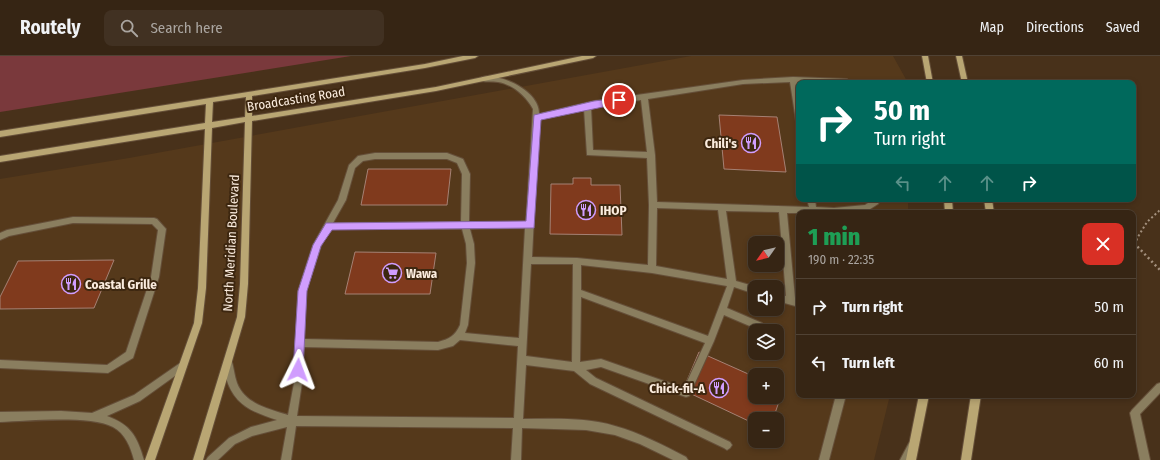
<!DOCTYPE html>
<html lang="en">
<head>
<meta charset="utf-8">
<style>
  body { margin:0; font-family:"Fira Sans Condensed",sans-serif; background:#413122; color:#f1f3f6; height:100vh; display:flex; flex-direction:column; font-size:15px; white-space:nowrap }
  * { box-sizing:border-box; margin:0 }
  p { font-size:13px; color:#aaa5a0 }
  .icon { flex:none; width:22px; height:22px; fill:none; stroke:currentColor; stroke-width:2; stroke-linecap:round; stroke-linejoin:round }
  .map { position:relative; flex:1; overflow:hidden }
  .sheet { position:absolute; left:796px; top:154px; width:340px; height:188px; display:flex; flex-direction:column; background:#362514; border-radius:8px; box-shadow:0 2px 6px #0003,0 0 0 1px #504234 }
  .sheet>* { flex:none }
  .guide { position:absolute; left:796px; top:24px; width:340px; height:122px; border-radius:8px; box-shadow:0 2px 6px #0003,0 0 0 1px #504234; background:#00695c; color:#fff; overflow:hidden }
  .needle { width:26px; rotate:236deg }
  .buttons { position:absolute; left:748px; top:180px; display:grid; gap:8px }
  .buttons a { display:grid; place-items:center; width:36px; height:36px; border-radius:8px; background:#362514; box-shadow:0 2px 6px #0003,0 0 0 1px #504234; font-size:20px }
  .pin { position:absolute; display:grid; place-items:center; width:34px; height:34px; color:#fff; margin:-17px; border:2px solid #fff; border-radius:50%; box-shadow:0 1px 4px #0007 }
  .me { position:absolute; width:44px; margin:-22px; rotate:3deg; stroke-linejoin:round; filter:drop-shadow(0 0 3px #0008) }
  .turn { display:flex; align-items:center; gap:14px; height:84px; padding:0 12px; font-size:18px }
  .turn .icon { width:52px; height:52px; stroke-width:2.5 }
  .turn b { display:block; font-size:28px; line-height:34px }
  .lanes { display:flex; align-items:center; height:38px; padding:0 12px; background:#0003; justify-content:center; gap:20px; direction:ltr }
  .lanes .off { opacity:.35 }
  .round { display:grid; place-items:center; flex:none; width:42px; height:42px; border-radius:8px; background:#413122 }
  .head { display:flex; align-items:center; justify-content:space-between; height:68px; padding:0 12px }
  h1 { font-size:24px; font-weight:800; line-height:30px; color:#1e9e55 }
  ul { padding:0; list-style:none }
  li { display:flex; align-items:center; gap:12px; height:56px; padding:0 12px; border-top:1px solid #504234 }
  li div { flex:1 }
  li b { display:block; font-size:15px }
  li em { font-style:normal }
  header { display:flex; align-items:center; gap:24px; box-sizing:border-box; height:56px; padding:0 20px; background:#362514; border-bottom:1px solid #504234 }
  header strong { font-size:19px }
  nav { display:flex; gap:22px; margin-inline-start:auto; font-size:14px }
  .search { width:280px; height:36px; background:#413122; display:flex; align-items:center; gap:10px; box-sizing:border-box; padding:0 14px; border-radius:8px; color:#aaa5a0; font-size:15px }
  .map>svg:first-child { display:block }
  .built { fill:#55391b; fill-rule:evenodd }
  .green { fill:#7a393c }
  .building { fill:#803a1d; stroke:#a58174 }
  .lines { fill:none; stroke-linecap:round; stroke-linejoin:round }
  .lane-casing { stroke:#654f39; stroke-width:2 }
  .secondary-casing { stroke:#654f39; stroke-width:2 }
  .path-far1 { stroke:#a4917e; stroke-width:2; stroke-dasharray:2 2.5; stroke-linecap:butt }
  .path { stroke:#a4917e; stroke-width:2.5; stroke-dasharray:2 3; stroke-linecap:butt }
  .lane { fill:#8a7e5f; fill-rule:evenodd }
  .secondary { fill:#b9a673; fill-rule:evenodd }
  .route { fill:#d09dfe; stroke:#8766a5 }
  .labels { text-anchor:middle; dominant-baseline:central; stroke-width:4; stroke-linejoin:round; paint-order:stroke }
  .street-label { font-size:13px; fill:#fbecde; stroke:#3d2710 }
  .poi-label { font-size:13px; font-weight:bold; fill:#fbecde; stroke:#3d2710; text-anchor:start }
</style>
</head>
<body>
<header>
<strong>Routely</strong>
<div class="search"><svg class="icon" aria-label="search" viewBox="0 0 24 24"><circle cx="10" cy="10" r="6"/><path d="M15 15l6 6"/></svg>Search here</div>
<nav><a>Map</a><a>Directions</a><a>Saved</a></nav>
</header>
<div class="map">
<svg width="1160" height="404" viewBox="0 0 1160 404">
  <rect width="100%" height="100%" fill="#48311a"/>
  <path class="built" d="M691,0H893L908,27H799V143H908V157H799V339H890L874,404H0V123L129,102ZM755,187H777V209H755ZM755,231H777V253H755ZM755,275H777V297H755ZM755,319H777V341H755ZM755,363H777V385H755Z"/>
  <path class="green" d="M0,0H351L0,56Z"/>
  <path class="building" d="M719,59L777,61L786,116L724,113Z
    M368,113H451L447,149H361Z
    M573,122H591V129H620L622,179L550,178L551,128H573Z
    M355,196L436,197L430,238H345Z
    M114,204L94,252L0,253V241L18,205Z
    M699,296L755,321V341H777V331L783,334L773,363H755V368L683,334Z"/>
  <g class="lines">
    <defs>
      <path id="lane" d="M482,21C501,17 540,35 539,58L594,45L743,24L793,21L847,23L848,27L797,26L799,41V68L796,65L790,26L743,28L648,43L655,99L657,146L809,151L807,143H815L816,151L834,152L865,149L871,145L870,143H878L879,146L878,148L867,155L847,157H787L795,242L799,243V251L777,245V237L786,240L779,156L726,155L736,225L757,231H755V238L734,231L727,252L762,267L763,270L762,273L759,274L724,259L714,285L689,340L686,341L601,311L586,314L596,322L730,386L732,389L730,392L727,394L724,392L590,328L574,315L526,309L523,363C553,363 586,361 615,370C640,377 663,389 686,401L688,404H673L640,388L615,379L586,374L522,372L521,404H511L513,372L296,370L291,404H281L287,371L252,380L235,388L218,404H206L208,401L229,382L251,371L277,364C252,356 234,349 226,322C224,316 223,308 225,303L228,302L231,303C234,311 234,319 237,327C245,348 269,353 288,359L294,327L298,235L313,189L338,144L349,109L358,100L375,97H447L463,103L470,118L469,166H526L533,53C526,40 512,28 498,26C492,25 487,26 482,25ZM641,44L647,96L593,94L591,51ZM584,53L587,99L647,102L649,149L648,209L577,202L532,201L539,63ZM375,103H447L457,107L462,118L461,166L333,167L346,144L355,112L363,105ZM657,152L718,154L727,223L656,210ZM525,172L519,282L465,277L468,269L475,207L474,188L470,173ZM330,173H462L466,188L467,207L460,269C455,280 449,283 438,286L304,283L306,235L321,190ZM531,208H573L572,306L526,300ZM581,209L652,217L727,230L708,280L581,234ZM581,241L705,287L684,332L601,303L580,306ZM460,284L518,290L514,362L297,360L302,327L304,291L438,294L453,290Z
        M73,161L154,162L157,163L166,173L159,221L133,302L108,317L0,312V304L107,309L126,296L151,221L158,174L152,168L73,167L9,180L0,184V177L7,174Z
        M183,305L186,306L187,309L186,312L140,345L107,360C131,369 137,380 144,404H134C131,392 125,377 113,371C90,359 28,365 0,366V356L61,355L92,357L134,339Z
        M1160,327V337L1140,358L1150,404H1140L1130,357L1132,354L1157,328Z
        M836,339H846L829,404H819Z
        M912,385L915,387L917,390L910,404H900L909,387Z"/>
      <path id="secondary" d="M463,0H478L475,2L425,12L252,40V60L436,31L582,0H596L593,2L436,35L252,65L248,228L245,261L203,404H193L237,261L240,228L245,66L212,72L206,232L202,267L155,404H145L194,267L198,232L205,73L0,106V100L205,67L206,48L0,81V75L425,8ZM246,41L245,61L212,66L213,46Z
        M922,0H928L933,27H927Z
        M956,0H962L968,27H962Z
        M944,143H952L953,157H945Z
        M984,143H992L994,157H986Z
        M919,339H929L916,404H906Z
        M971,339H981L971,404H961Z"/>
    </defs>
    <use href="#lane" class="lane-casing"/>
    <use href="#secondary" class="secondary-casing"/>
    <path class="path-far1" d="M1136,184L1147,166L1160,154"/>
    <path class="path" d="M1137,183L1134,187L1160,214"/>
    <use href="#lane" class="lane"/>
    <use href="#secondary" class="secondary"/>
  </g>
  <path class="route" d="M619,42L623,44L622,47L541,64L534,172L332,174L321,190L307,235L303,314L302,317L298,319L295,317L293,314L298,235L313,189L326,167L526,165L534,59L594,45Z"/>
  <defs>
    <symbol id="restaurant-ring" viewBox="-11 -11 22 22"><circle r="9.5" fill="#3d2710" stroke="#d09dfe" stroke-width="1.5"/><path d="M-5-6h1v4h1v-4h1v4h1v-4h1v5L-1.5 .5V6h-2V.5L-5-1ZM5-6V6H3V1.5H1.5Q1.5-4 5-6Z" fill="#d09dfe"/></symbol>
    <symbol id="supermarket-ring" viewBox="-11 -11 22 22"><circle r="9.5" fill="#3d2710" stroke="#d09dfe" stroke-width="1.5"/><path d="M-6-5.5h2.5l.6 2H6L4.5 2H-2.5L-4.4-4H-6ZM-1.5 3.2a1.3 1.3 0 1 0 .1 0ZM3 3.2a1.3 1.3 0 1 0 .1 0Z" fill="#d09dfe"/></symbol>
  </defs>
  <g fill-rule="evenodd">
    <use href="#restaurant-ring" x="740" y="76" width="22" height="22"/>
    <use href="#restaurant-ring" x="575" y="143" width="22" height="22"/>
    <use href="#supermarket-ring" x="381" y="206" width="22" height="22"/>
    <use href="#restaurant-ring" x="60" y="217" width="22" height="22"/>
    <use href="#restaurant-ring" x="708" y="321" width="22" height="22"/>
  </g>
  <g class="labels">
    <g class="street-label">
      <text transform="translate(296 43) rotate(-9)">Broadcasting Road</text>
      <text transform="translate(231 187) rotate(-87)">North Meridian Boulevard</text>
    </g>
    <g class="poi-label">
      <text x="737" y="87" text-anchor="end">Chili's</text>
      <text x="600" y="154">IHOP</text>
      <text x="406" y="217">Wawa</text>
      <text x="85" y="228">Coastal Grille</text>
      <text x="705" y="332" text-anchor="end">Chick-fil-A</text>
    </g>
  </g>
</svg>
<div class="buttons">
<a><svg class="needle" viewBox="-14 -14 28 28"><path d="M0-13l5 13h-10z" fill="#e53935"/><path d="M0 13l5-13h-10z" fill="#aaa5a0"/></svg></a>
<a><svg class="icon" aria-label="sound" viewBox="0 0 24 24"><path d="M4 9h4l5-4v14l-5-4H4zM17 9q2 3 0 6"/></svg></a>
<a><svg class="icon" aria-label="layers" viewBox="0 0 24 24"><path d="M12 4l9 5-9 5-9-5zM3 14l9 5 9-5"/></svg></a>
<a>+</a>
<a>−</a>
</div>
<div class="pin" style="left:619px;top:44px;background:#d93025"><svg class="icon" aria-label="arrive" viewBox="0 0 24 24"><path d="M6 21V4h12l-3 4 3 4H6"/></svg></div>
<svg class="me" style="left:298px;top:314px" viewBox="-20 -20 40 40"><path d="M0-17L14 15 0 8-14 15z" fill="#d09dfe" stroke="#fff" stroke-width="4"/></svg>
<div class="guide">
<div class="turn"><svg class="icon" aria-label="right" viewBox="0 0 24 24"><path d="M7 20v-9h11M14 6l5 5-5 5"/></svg><div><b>50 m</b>Turn right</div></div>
<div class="lanes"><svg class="icon off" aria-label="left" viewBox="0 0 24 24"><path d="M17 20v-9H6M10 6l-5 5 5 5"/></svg><svg class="icon off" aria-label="ahead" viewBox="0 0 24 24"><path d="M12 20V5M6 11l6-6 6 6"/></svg><svg class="icon off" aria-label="ahead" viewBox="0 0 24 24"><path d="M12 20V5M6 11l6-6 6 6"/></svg><svg class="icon" aria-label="right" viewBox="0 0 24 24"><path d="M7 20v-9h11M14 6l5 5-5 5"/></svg></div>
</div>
<section class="sheet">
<div class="head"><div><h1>1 min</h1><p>190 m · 22:35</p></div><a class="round" style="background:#d93025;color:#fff"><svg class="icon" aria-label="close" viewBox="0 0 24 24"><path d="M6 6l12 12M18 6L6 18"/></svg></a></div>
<ul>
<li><svg class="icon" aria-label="right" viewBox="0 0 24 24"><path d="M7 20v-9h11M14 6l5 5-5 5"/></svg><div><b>Turn right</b></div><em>50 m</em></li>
<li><svg class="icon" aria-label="left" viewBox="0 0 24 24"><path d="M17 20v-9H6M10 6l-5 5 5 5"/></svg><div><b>Turn left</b></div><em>60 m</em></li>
</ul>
</section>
</div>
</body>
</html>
